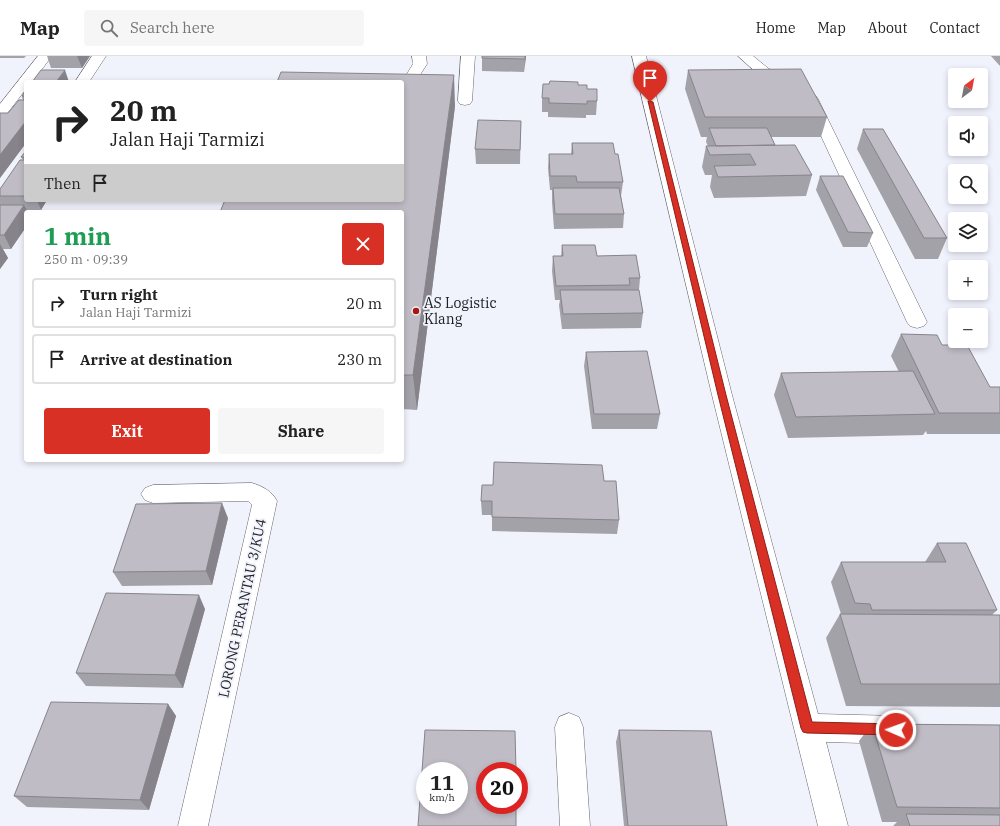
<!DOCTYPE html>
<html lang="en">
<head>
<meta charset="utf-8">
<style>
  body { margin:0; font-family:"IBM Plex Serif",serif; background:#f6f6f6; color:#222; height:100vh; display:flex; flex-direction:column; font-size:15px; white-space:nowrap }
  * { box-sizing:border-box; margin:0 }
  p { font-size:13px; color:#767676 }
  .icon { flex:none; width:22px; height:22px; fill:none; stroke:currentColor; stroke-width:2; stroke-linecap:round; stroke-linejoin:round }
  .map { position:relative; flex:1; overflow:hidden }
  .details { position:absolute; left:24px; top:154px; width:380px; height:252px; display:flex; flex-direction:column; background:#fff; border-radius:4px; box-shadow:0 2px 6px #0003 }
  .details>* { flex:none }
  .banner { position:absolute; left:24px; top:24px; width:380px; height:122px; border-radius:4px; box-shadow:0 2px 6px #0003; background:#fff; color:#222; overflow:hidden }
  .needle { width:26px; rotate:32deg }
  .fabs { position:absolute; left:948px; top:12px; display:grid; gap:8px }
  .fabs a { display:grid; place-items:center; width:40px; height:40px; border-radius:4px; background:#fff; box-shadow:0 2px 6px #0003; font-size:20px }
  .speed { position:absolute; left:416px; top:706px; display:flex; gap:8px; font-size:20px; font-weight:700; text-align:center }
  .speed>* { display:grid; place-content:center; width:52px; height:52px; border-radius:50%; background:#fff; box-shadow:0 2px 6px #0003; line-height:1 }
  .speed small { font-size:10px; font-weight:400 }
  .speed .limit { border:6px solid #d22; background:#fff; color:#111 }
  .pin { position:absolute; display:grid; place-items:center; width:34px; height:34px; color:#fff; margin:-41px -17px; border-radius:50% 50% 50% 0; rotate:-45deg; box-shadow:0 0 4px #0007 }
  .pin .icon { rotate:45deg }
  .me { position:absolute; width:44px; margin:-22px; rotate:272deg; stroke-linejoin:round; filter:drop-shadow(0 0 3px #0008) }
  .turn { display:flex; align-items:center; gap:14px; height:84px; padding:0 20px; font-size:18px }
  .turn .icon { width:52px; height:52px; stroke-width:2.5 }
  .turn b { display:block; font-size:28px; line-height:34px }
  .then { display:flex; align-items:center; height:38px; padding:0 20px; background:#0003; gap:8px; font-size:15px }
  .round { display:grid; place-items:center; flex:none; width:42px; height:42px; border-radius:4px; background:#f6f6f6 }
  .head { display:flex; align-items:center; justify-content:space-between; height:68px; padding:0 20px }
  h1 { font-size:24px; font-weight:800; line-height:30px; color:#1e9e55 }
  .primary-button { display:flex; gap:8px; margin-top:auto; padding:8px 20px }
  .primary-button a { flex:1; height:46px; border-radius:4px; background:#d93025; color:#fff; font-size:16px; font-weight:800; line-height:46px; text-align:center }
  .primary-button a+a { background:#f6f6f6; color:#222 }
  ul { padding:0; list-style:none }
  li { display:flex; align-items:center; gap:12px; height:50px; margin:0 8px 6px; padding:0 12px; border:2px solid #e0e0e0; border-radius:4px }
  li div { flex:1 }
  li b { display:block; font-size:15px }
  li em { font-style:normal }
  header { display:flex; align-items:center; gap:24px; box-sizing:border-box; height:56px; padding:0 20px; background:#fff; border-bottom:1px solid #e0e0e0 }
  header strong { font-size:19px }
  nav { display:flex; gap:22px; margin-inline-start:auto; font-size:14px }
  .search { width:280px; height:36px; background:#f6f6f6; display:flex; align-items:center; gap:10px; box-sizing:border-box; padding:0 14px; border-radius:4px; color:#767676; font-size:15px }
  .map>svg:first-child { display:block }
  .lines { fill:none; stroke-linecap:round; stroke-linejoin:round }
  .minor-casing { stroke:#666770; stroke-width:1 }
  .minor { fill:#fff; fill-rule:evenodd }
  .wall { fill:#a4a2a9 }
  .shaded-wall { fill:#86848a }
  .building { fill:#bfbcc5; stroke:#86848a; fill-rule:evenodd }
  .route { fill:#d93025; stroke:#8d1f18 }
  .poi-dot { fill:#a91615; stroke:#f0f2fc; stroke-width:1.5 }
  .labels { text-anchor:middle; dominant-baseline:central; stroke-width:3.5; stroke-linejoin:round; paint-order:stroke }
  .poi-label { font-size:14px; fill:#212125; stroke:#f0f2fc; text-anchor:start }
  .street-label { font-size:14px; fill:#212125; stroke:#f0f2fc }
</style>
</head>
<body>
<header>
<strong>Map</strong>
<div class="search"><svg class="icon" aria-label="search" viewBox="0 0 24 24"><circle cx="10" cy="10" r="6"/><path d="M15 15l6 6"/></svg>Search here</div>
<nav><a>Home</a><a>Map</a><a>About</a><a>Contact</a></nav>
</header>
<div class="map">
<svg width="1000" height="770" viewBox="0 0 1000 770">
  <rect width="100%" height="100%" fill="#f0f2fc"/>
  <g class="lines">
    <defs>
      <path id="minor" d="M38,0H52L32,26H26V33L5,60L0,61V48Z
        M92,0H106L89,26H75Z
        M412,0H426L427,8L409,36L402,37V26L413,8Z
        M461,0H475L472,45L470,48L465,49L460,48L458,45Z
        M632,0H646L732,339L818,658L898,660L908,664L912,674L908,684L898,688L826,686L848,770H818L712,339Z
        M738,0H753L769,13L793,21L795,24L793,27L788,28L759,19Z
        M811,39L816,40L818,43L927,266L924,270L917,272L910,270L907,266L804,43L806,40Z
        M252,427C262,430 272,435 277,445L208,770H178L252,449L248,445L153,447L145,444L141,438L145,432L153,429Z
        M569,657L579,661L583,671L590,770H560L555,671L559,661Z"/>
    </defs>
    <use href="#minor" class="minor-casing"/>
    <use href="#minor" class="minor"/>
  </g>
  <path class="wall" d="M0,0H26L24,2H0Z
    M47,0H90L82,12H51Z
    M482,0H526L524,16L482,15Z
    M991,0H1000V10Z
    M688,14L827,61L821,81H771L775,89L812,119L806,140L714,142L710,131L712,119H705L702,111L706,90H708L706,86L707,81H701L685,33Z
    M549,28L578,29L587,33L597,45L596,59H586V62L548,61V56H542V42Z
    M26,34V87L0,122V57H8L23,44L22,40Z
    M455,50L417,354L402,353V156Z
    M521,65L520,108H476L475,93Z
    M863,73L947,182L938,203H915L857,93Z
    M572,87L615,98L623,126L621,140L624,158L623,172L554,173L552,146V134H550L548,112L549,98H571Z
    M26,95V144H47L41,154H27L26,156V171L11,193H3L8,202L0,213V133L23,104L21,101Z
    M820,120L873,177L867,191H843L816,134Z
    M562,189L597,200L640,222L639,234L643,257L641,272L562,273L559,249L560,244H555L552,215L553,200H561Z
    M901,278L942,289L990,331H1000V378H927L926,375L923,379L788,382L774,339L781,317L899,316L891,300Z
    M586,296L660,358L657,373H592L584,310Z
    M604,425L619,464L617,478L492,475V459H482L481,445L493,429Z
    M228,462L212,529L122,530L113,516Z
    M937,487L997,554L992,559H1000V651L846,650L826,582L840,558H841L831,526L841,506H925Z
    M205,553L183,632L86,630L76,617Z
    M168,648L176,660L149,754L27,751L14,740Z
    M872,668L1000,669V770H893L897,766H882L859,685Z
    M619,674L727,770H624L616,686Z"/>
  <path class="shaded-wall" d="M77,0H90L82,12Z
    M525,0H526L524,16L525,3Z
    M65,14L69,26H56Z
    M454,19L455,50L417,354L413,319Z
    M26,65V87L0,122V99Z
    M37,144H47L41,154Z
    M24,149L28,156H26V171L11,193L4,179Z
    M0,188L8,202L0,213Z
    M222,447L228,462L212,529L206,515Z
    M199,539L205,553L183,632L175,619Z
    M168,648L176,660L149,754L140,744Z"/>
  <path class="building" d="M482,0H525V3L482,2Z
    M801,13L827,61H705L688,14Z
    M41,14H65L56,26H32Z
    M281,16L454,19L413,319H402V156H220L225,144H402V26H277Z
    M550,25L578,26V29H587V33H597V45H587V48L549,47V42H542L543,28H549Z
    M26,34V40H22Z
    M19,44H26V65L0,99V57H8Z
    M478,64L521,65L520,94L475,93Z
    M709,72H767L775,89L716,90Z
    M863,73H883L947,182H924Z
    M572,87H613L615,98H618L623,126H577L576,120H550L549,98H573Z
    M795,89L812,119L718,121L714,110L756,109L750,98L710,99L706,90Z
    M26,95V101H21Z
    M20,104H26V140H0V133Z
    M820,120H843L873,177L848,176Z
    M553,132H619L624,158H555Z
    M0,149H24L4,179H0Z
    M562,189H595L597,200L636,199L640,222H629L630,229L556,230L553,200H563Z
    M560,234H639L643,257L563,258Z
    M901,278L937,279L942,289H967L990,331H1000V357H939Z
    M647,295L660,358H594L586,296Z
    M913,315L935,358L796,361L781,317Z
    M494,406L602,409L604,425H616L619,464L492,461V445H481L482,429H493Z
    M222,447L206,515L113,516L136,448Z
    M937,487H966L997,554H872L870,548L855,547L841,506H946Z
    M106,537L199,539L175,619L76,617Z
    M840,558L1000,559V628H861Z
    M51,646L168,648L140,744L14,740Z
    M872,668L1000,669V752L897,751Z
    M425,674L515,675L516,715H485V749H516V770H418ZM425,715H459V749H425Z
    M619,674L711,675L727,770H628Z
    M906,758L1000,759V770H910Z"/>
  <path class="route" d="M648,45L653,46L726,339L812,666L896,668L900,670L902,674L900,678L896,679L807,677L803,676L801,672L718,339Z"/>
  <circle class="poi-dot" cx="416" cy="255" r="4"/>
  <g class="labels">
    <g class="poi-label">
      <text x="424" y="247">AS Logistic<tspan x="424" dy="16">Klang</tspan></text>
    </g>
    <g class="street-label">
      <text transform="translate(242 552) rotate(-78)">LORONG PERANTAU 3/KU4</text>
    </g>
  </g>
</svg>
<div class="fabs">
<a><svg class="needle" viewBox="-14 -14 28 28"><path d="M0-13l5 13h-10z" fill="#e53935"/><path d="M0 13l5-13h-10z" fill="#767676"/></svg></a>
<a><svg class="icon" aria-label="sound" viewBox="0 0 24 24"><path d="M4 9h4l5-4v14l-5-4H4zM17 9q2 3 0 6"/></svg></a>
<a><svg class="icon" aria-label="search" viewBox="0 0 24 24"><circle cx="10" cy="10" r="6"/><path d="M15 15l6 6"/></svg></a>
<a><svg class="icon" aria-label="layers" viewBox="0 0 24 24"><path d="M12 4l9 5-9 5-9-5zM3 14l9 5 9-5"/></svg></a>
<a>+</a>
<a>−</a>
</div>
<div class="speed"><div>11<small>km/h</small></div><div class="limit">20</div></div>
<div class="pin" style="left:650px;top:46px;background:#d93025"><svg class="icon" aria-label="arrive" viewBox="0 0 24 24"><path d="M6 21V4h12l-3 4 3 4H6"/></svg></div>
<svg class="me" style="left:896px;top:674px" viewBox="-20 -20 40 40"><circle r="17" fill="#d93025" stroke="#fff" stroke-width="3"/><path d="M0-11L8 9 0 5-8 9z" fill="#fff"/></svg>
<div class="banner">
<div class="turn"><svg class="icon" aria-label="right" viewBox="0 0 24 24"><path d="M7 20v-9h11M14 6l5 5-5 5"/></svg><div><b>20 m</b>Jalan Haji Tarmizi</div></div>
<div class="then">Then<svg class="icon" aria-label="arrive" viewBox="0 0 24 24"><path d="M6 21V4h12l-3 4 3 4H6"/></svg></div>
</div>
<section class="details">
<div class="head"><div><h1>1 min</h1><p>250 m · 09:39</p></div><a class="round" style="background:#d93025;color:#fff"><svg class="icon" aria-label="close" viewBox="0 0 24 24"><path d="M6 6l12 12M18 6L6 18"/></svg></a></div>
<ul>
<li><svg class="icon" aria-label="right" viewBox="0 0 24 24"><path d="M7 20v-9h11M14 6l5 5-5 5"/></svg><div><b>Turn right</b><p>Jalan Haji Tarmizi</p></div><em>20 m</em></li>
<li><svg class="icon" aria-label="arrive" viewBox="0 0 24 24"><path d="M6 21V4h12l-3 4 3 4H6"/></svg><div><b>Arrive at destination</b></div><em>230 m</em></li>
</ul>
<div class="primary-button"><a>Exit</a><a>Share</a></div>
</section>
</div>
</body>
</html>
